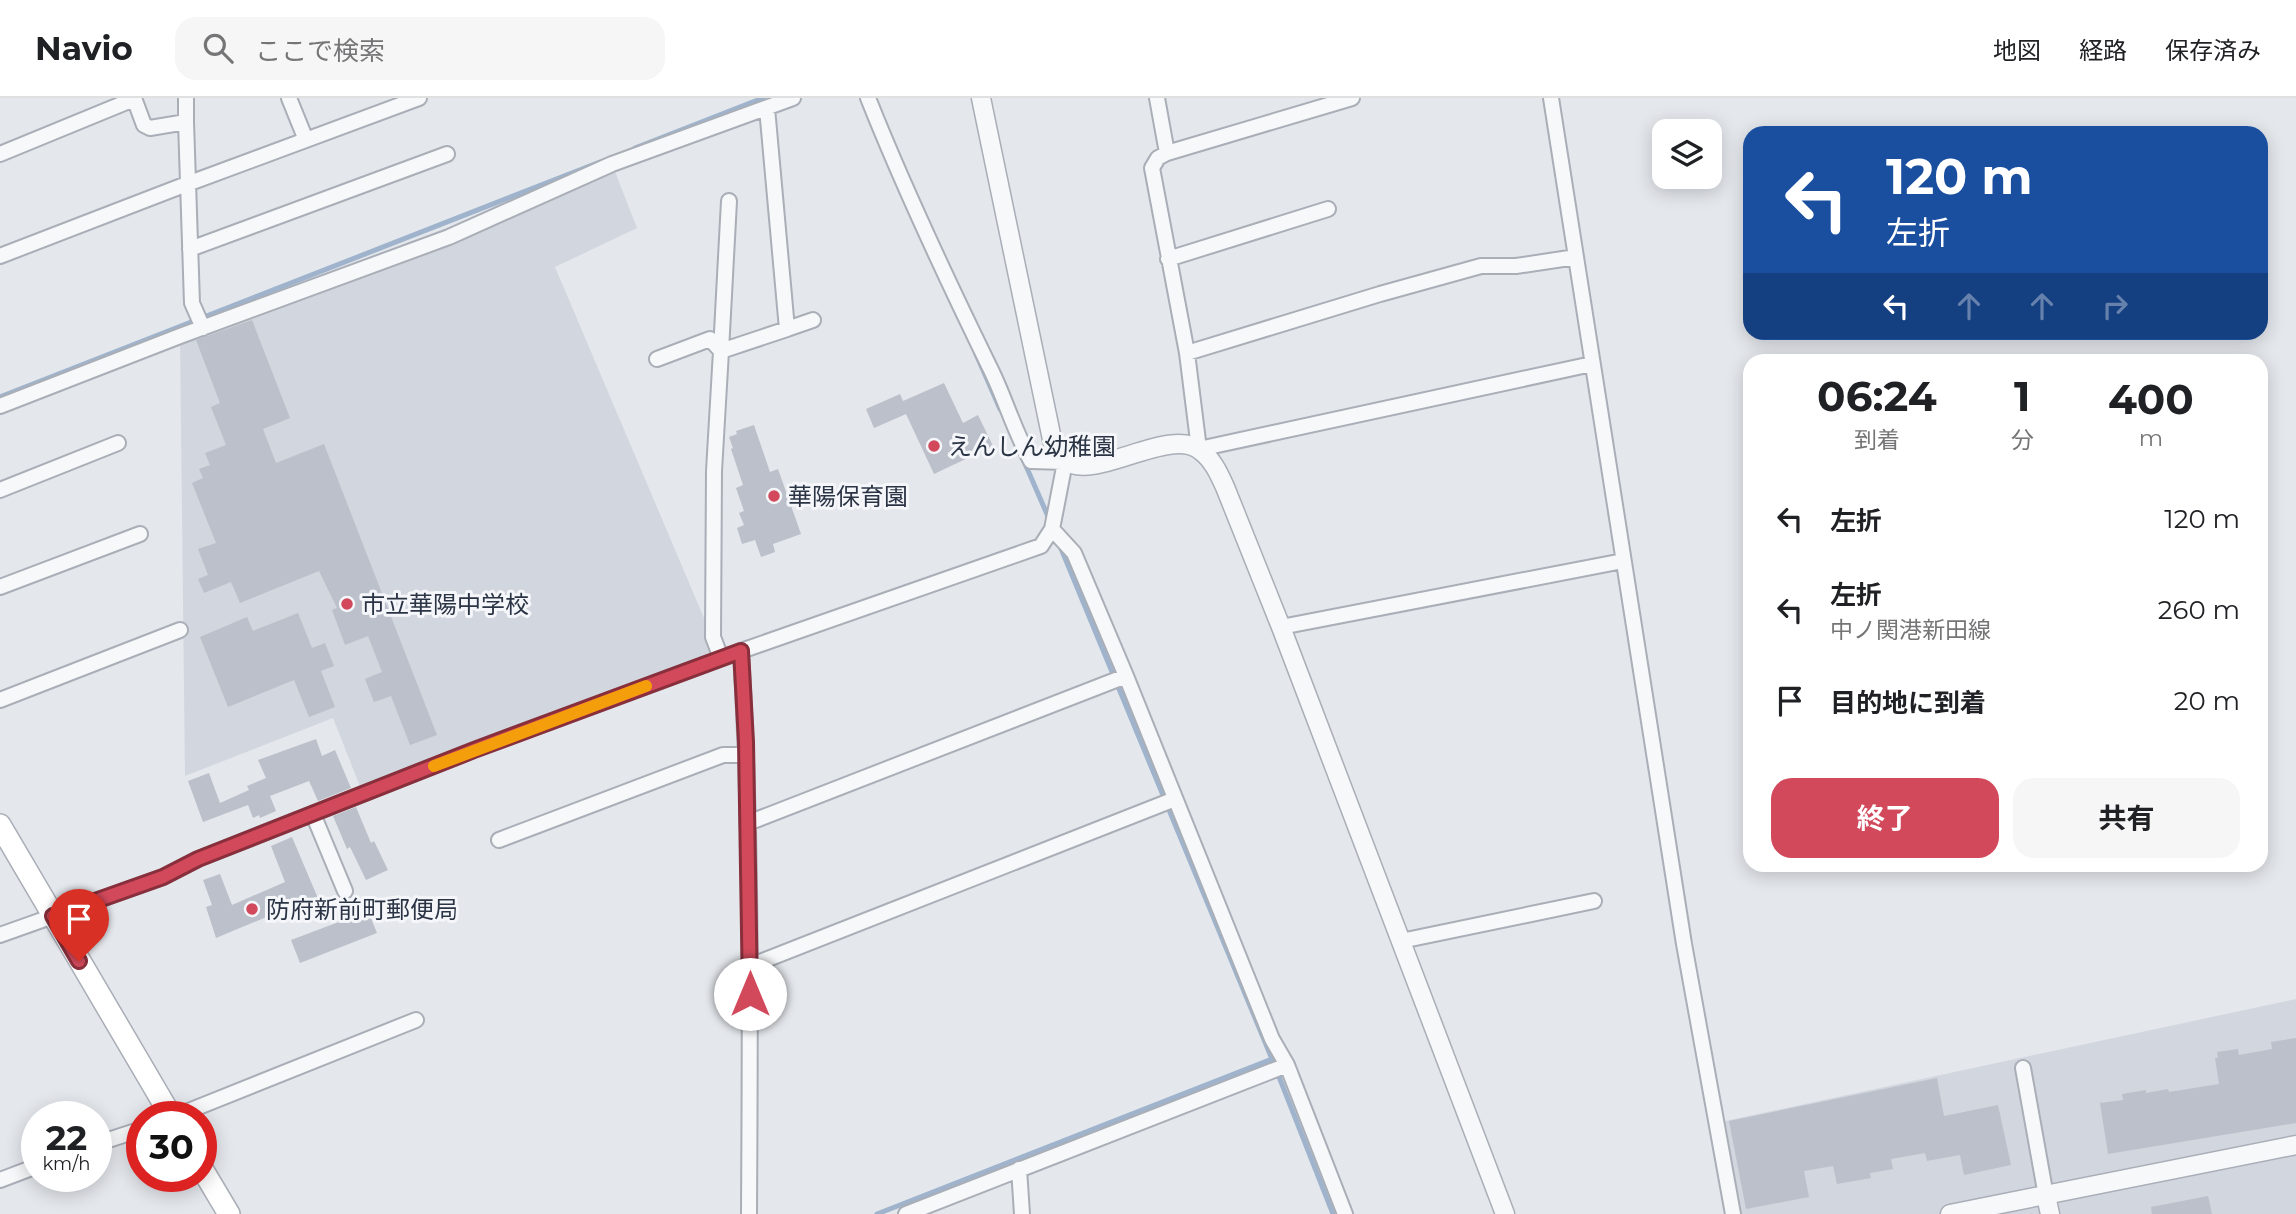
<!DOCTYPE html>
<html lang="ja">
<head>
<meta charset="utf-8">
<style>
  body { margin:0; font-family:Montserrat,"Noto Sans JP",sans-serif; background:#f6f6f6; color:#202124; height:100vh; display:flex; flex-direction:column; font-size:26px; white-space:nowrap }
  * { box-sizing:border-box; margin:0 }
  p { font-size:23px; color:#757577 }
  .icon { flex:none; width:38px; height:38px; fill:none; stroke:currentColor; stroke-width:2; stroke-linecap:round; stroke-linejoin:round }
  .map { position:relative; flex:1; overflow:hidden }
  .drawer { position:absolute; left:1743px; top:256px; width:525px; height:518px; display:flex; flex-direction:column; background:#fff; border-radius:21px; box-shadow:0 4px 18px #0003 }
  .drawer>* { flex:none }
  .hud { position:absolute; left:1743px; top:28px; width:525px; height:214px; border-radius:21px; box-shadow:0 4px 18px #0003; background:#1a4fa0; color:#fff; overflow:hidden }
  .controls { position:absolute; left:1652px; top:21px; display:grid; gap:14px }
  .controls a { display:grid; place-items:center; width:70px; height:70px; border-radius:14px; background:#fff; box-shadow:0 4px 18px #0003; font-size:35px }
  .speed { position:absolute; left:21px; top:1003px; display:flex; gap:14px; font-size:35px; font-weight:700; text-align:center }
  .speed>* { display:grid; place-content:center; width:91px; height:91px; border-radius:50%; background:#fff; box-shadow:0 4px 18px #0003; line-height:1 }
  .speed small { font-size:18px; font-weight:400 }
  .speed .limit { border:10px solid #d22; background:#fff; color:#111 }
  .pin { position:absolute; display:grid; place-items:center; width:60px; height:60px; color:#fff; margin:-72px -30px; border-radius:50% 50% 50% 0; rotate:-45deg; box-shadow:0 0 7px #0007 }
  .pin .icon { rotate:45deg }
  .me { position:absolute; width:77px; margin:-38px; rotate:0deg; stroke-linejoin:round; filter:drop-shadow(0 0 5px #0008) }
  .turn { display:flex; align-items:center; gap:24px; height:147px; padding:0 28px; font-size:32px }
  .turn .icon { width:91px; height:91px; stroke-width:2.5 }
  .turn b { display:block; font-size:49px; line-height:60px }
  .lanes { display:flex; align-items:center; height:66px; padding:0 28px; background:#0003; justify-content:center; gap:35px; direction:ltr }
  .lanes .off { opacity:.35 }
  .eta { display:flex; justify-content:space-evenly; align-items:center; height:119px; text-align:center }
  .eta b { font-size:42px; font-weight:700; line-height:49px }
  .action { display:flex; gap:14px; margin-top:auto; padding:14px 28px }
  .action a { flex:1; height:80px; border-radius:21px; background:#d1495b; color:#fff; font-size:28px; font-weight:700; line-height:80px; text-align:center }
  .action a+a { background:#f6f6f6; color:#202124 }
  ul { padding:0; list-style:none }
  li { display:flex; align-items:center; gap:21px; height:91px; padding:0 28px }
  li div { flex:1 }
  li b { display:block; font-size:26px }
  li em { font-style:normal }
  header { display:flex; align-items:center; gap:42px; box-sizing:border-box; height:98px; padding:0 35px; background:#fff; border-bottom:2px solid #e0e0e0 }
  header strong { font-size:33px }
  nav { display:flex; gap:38px; margin-inline-start:auto; font-size:24px }
  .search { width:490px; height:63px; background:#f6f6f6; display:flex; align-items:center; gap:18px; box-sizing:border-box; padding:0 24px; border-radius:21px; color:#757577; font-size:26px }
  .map>svg:first-child { display:block }
  .built { fill:#d2d6de }
  .lines { fill:none; stroke-linecap:round; stroke-linejoin:round }
  .stream { stroke:#9fb4cc; stroke-width:5 }
  .building { fill:#bbc0ca }
  .minor-casing { stroke:#a9aeb7; stroke-width:18 }
  .tertiary-casing { stroke:#a9aeb7; stroke-width:21 }
  .secondary-casing { stroke:#a9aeb7; stroke-width:24 }
  .minor { stroke:#f7f8fa; stroke-width:14 }
  .tertiary { stroke:#f7f8fa; stroke-width:18 }
  .secondary { stroke:#fff; stroke-width:21 }
  .route-casing { stroke:#882f3b; stroke-width:18 }
  .route { stroke:#d1495b; stroke-width:12 }
  .slow { stroke:#f59e0b; stroke-width:12 }
  .poi-dot { fill:#d1495b; stroke:#f4f6f9; stroke-width:2.5 }
  .labels { text-anchor:middle; dominant-baseline:central; stroke-width:6; stroke-linejoin:round; paint-order:stroke }
  .poi-label { font-size:24px; fill:#2b3445; stroke:#f4f6f9; text-anchor:start }
</style>
</head>
<body>
<header>
<strong>Navio</strong>
<div class="search"><svg class="icon" aria-label="search" viewBox="0 0 24 24"><circle cx="10" cy="10" r="6"/><path d="M15 15l6 6"/></svg>ここで検索</div>
<nav><a>地図</a><a>経路</a><a>保存済み</a></nav>
</header>
<div class="map">
<svg width="2296" height="1116" viewBox="0 0 2296 1116">
  <rect width="100%" height="100%" fill="#e4e7ec"/>
  <path class="built" d="M612,66L637,130L555,169L721,560L363,696L333,620L185,678L180,238L448,139Z
    M2296,901V1116H1733L1716,1025Z"/>
  <g class="lines">
    <path class="stream" d="M635,50L763,0
      M976,256L1000,311
      M0,299L600,64
      M1023,361L1050,423
      M1060,448L1272,961L1333,1116
      M877,1116L1272,961"/>
  </g>
  <path class="building" d="M252,222L290,320L263,331L276,365L324,346L437,637L410,647L391,598L374,604L365,581L382,574L368,538L345,547L332,512L337,510L319,473L240,505L231,484L204,495L198,481L208,477L198,451L216,445L192,385L203,380L199,371L210,367L205,355L226,347L211,309L220,305L196,242Z
    M944,285L963,325L978,317L993,348L934,376L906,316L874,330L866,311L900,296L903,303Z
    M754,327L770,374L778,371L801,436L773,446L775,454L761,459L755,442L742,446L737,430L744,427L739,415L744,413L736,390L743,387L731,351L733,350L729,339L737,336L736,333Z
    M298,515L312,550L325,545L334,568L321,573L335,609L309,619L294,582L228,609L200,539L247,519L253,533Z
    M316,641L322,658L335,652L351,690L318,703L309,683L270,698L276,713L260,720L259,717L253,720L248,707L203,724L188,683L209,675L220,705L249,692L247,688L266,680L258,662Z
    M356,709L371,745L374,743L388,772L366,782L350,749L347,751L333,718Z
    M292,739L320,805L298,815L295,807L216,840L206,809L212,807L203,782L220,776L232,807L285,784L271,748Z
    M368,813L377,835L300,865L291,842Z
    M2296,940V1025L2108,1056L2100,1005L2123,1002L2122,996L2146,992V995L2168,991L2169,994L2219,986L2215,960H2218L2217,954L2238,951L2239,957L2272,951L2271,944Z
    M1937,980L1944,1018L1998,1007L2011,1067L1964,1077L1960,1057L1927,1063L1925,1055L1891,1061L1893,1071L1870,1075L1871,1080L1837,1086L1833,1068L1804,1073L1809,1099L1746,1111L1729,1023Z
    M2208,1098L2212,1116H2152L2151,1109Z"/>
  <g class="lines">
    <defs>
      <path id="minor" d="M134,0L144,27L150,30L186,24L192,205L203,230
        M186,0V24
        M289,0L306,42
        M1157,0L1167,55
        M1352,0L1167,55L1158,60L1152,70L1187,255L1199,351L1592,266
        M1551,0L1684,846L1733,1116
        M0,56L134,1
        M190,151L447,56
        M0,158L179,89L419,0
        M1168,161L1328,111
        M787,231L813,222
        M721,253L729,103
        M1187,255L1380,196L1481,168H1516L1576,159
        M657,261L710,241L721,253
        M0,308L180,238L449,139L612,66L793,0
        M0,392L118,345
        M1052,431L1074,455L1126,578L1272,941L1287,967L1345,1116
        M0,489L140,436
        M1281,529L1623,463
        M741,553C752,740 750,928 749,1116
        M721,560L713,539L714,373L721,253L787,231L767,10
        M0,602L180,532
        M313,716L345,793
        M748,725L1126,578
        M499,742L723,657H746
        M0,837L163,779L198,761L474,652L741,553L1041,448L1052,431L1065,364L1031,363C1015,335 1006,303 992,274C948,184 905,93 868,0
        M1401,843L1594,803
        M750,868L1175,701
        M2023,970L2046,1098
        M176,1018L416,922
        M96,1046L142,1031
        M1019,1071L1022,1116
        M0,1082L37,1068
        M906,1116L1287,967"/>
      <path id="tertiary" d="M981,0L1054,351C1057,354 1061,360 1065,363C1095,384 1170,327 1201,353C1213,362 1219,376 1225,389L1281,529L1505,1116
        M2046,1098L2050,1116
        M1950,1116L2296,1047"/>
      <path id="secondary" d="M0,727L171,1018
        M201,1069L229,1116"/>
    </defs>
    <use href="#minor" class="minor-casing"/>
    <use href="#tertiary" class="tertiary-casing"/>
    <use href="#secondary" class="secondary-casing"/>
    <use href="#minor" class="minor"/>
    <use href="#tertiary" class="tertiary"/>
    <use href="#secondary" class="secondary"/>
  </g>
  <g class="lines">
    <defs>
      <path id="route" d="M79,863L53,818L163,779L198,761L474,652L741,553L746,644L750,896"/>
    </defs>
    <use href="#route" class="route-casing"/>
    <use href="#route" class="route"/>
    <path class="slow" d="M434,668L646,588"/>
  </g>
  <g class="poi-dot">
    <circle cx="934" cy="348" r="7"/>
    <circle cx="774" cy="398" r="7"/>
    <circle cx="347" cy="506" r="7"/>
    <circle cx="252" cy="811" r="7"/>
  </g>
  <g class="labels">
    <g class="poi-label">
      <text x="948" y="348">えんしん幼稚園</text>
      <text x="788" y="398">華陽保育園</text>
      <text x="361" y="506">市立華陽中学校</text>
      <text x="266" y="811">防府新前町郵便局</text>
    </g>
  </g>
</svg>
<div class="controls">
<a><svg class="icon" aria-label="layers" viewBox="0 0 24 24"><path d="M12 4l9 5-9 5-9-5zM3 14l9 5 9-5"/></svg></a>
</div>
<div class="speed"><div>22<small>km/h</small></div><div class="limit">30</div></div>
<div class="pin" style="left:79px;top:863px;background:#d93025"><svg class="icon" aria-label="arrive" viewBox="0 0 24 24"><path d="M6 21V4h12l-3 4 3 4H6"/></svg></div>
<svg class="me" style="left:750px;top:896px" viewBox="-20 -20 40 40"><circle r="19" fill="#fff"/><path d="M0-13L10 11 0 6-10 11z" fill="#d1495b"/></svg>
<div class="hud">
<div class="turn"><svg class="icon" aria-label="left" viewBox="0 0 24 24"><path d="M17 20v-9H6M10 6l-5 5 5 5"/></svg><div><b>120 m</b>左折</div></div>
<div class="lanes"><svg class="icon" aria-label="left" viewBox="0 0 24 24"><path d="M17 20v-9H6M10 6l-5 5 5 5"/></svg><svg class="icon off" aria-label="ahead" viewBox="0 0 24 24"><path d="M12 20V5M6 11l6-6 6 6"/></svg><svg class="icon off" aria-label="ahead" viewBox="0 0 24 24"><path d="M12 20V5M6 11l6-6 6 6"/></svg><svg class="icon off" aria-label="right" viewBox="0 0 24 24"><path d="M7 20v-9h11M14 6l5 5-5 5"/></svg></div>
</div>
<section class="drawer">
<div class="eta">
<div><b>06:24</b><p>到着</p></div>
<div><b>1</b><p>分</p></div>
<div><b>400</b><p>m</p></div>
</div>
<ul>
<li><svg class="icon" aria-label="left" viewBox="0 0 24 24"><path d="M17 20v-9H6M10 6l-5 5 5 5"/></svg><div><b>左折</b></div><em>120 m</em></li>
<li><svg class="icon" aria-label="left" viewBox="0 0 24 24"><path d="M17 20v-9H6M10 6l-5 5 5 5"/></svg><div><b>左折</b><p>中ノ関港新田線</p></div><em>260 m</em></li>
<li><svg class="icon" aria-label="arrive" viewBox="0 0 24 24"><path d="M6 21V4h12l-3 4 3 4H6"/></svg><div><b>目的地に到着</b></div><em>20 m</em></li>
</ul>
<div class="action"><a>終了</a><a>共有</a></div>
</section>
</div>
</body>
</html>
